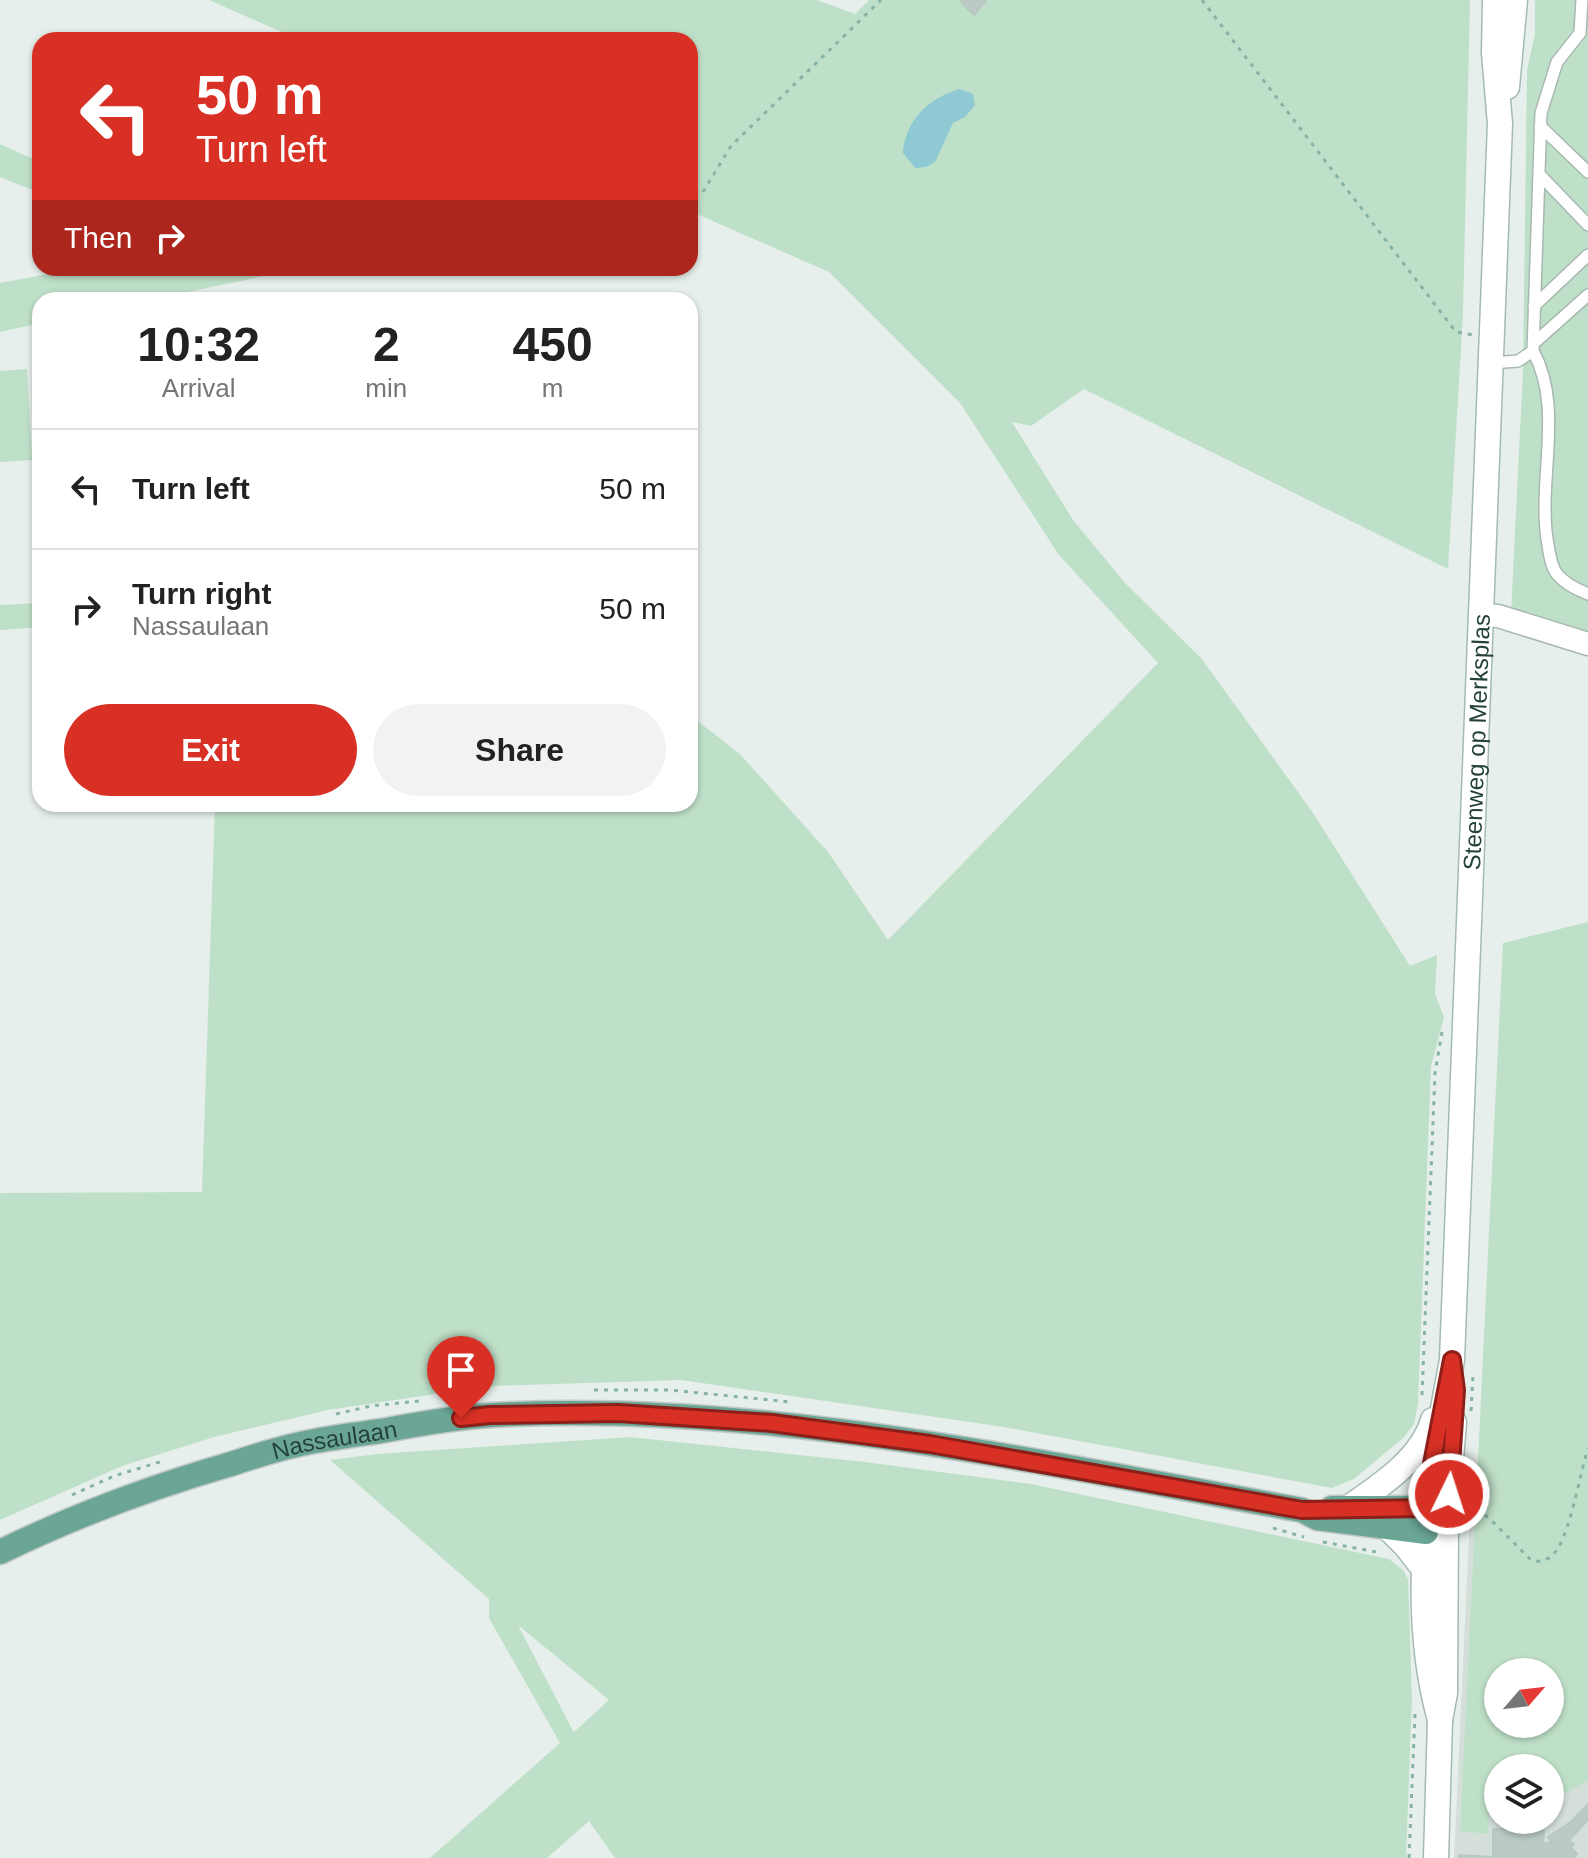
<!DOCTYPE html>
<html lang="en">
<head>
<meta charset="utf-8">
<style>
  body { margin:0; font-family:Arial,sans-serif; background:#f2f2f2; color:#222; height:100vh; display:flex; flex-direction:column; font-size:30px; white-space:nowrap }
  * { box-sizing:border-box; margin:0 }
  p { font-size:26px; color:#767676 }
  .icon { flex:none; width:44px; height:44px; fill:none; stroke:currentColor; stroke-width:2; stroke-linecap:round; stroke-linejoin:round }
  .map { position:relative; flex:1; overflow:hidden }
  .drawer { position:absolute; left:32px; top:292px; width:666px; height:520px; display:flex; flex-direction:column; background:#fff; border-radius:24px; box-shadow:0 2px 6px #0004 }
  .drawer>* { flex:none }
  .top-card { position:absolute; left:32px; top:32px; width:666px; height:244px; border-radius:24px; box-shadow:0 2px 6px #0004; background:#d93025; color:#fff; overflow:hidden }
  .needle { width:52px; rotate:62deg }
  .tools { position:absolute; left:1484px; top:1658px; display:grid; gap:16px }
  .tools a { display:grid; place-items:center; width:80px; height:80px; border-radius:50%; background:#fff; box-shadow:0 2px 6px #0004; font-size:40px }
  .pin { position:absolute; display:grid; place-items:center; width:68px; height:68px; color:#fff; margin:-82px -34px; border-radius:50% 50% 50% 0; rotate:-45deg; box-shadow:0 0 8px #0007 }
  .pin .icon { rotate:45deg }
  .me { position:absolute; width:88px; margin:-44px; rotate:4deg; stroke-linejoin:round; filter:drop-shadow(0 0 6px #0008) }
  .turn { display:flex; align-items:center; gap:28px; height:168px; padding:0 32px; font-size:36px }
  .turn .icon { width:104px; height:104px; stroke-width:2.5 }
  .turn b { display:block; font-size:56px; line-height:68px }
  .then { display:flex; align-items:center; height:76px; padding:0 32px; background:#0003; gap:16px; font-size:30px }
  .eta { display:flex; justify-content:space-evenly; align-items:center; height:136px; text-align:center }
  .eta b { font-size:48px; font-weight:800; line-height:56px }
  .primary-button { display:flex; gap:16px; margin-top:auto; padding:16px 32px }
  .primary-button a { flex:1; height:92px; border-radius:48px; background:#d93025; color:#fff; font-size:32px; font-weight:800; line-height:92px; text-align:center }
  .primary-button a+a { background:#f2f2f2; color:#222 }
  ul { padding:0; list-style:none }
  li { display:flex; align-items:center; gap:24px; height:120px; padding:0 32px; border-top:2px solid #e0e0e0 }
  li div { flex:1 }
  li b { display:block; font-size:30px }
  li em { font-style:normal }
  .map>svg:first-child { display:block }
  .built { fill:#d4dfda; fill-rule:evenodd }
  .green { fill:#bfe0c8; fill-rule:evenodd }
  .water { fill:#8ec9d4 }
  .building { fill:#bbcac4; stroke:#b8c9c2; stroke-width:2 }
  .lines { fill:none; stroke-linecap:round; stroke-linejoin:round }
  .lane-casing { stroke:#a8b8b2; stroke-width:14 }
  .street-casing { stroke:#a8b8b2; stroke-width:25 }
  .secondary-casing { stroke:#a4bbb3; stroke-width:27 }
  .primary-casing { stroke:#c2cac8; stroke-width:27 }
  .path { stroke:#86b3a5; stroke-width:3; stroke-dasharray:4 6; stroke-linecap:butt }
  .lane { stroke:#fff; stroke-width:11 }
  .street { stroke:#fff; stroke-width:22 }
  .secondary { stroke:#fff; stroke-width:24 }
  .primary { stroke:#6aa596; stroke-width:24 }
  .route-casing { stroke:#8d1f18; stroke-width:20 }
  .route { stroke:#d93025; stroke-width:14 }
  .labels { text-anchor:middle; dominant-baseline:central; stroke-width:6; stroke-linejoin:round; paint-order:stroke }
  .street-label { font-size:24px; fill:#24423a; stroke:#f7fbf9 }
</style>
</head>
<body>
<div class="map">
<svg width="1588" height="1858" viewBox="0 0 1588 1858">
  <rect width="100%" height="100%" fill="#e6efeb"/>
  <path class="built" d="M1470,1514L1476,1515L1588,1637V1858H1454ZM1498,1672H1550V1724H1498ZM1498,1768H1550V1820H1498Z"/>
  <path class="green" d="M209,0H817L855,14L869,0H1470L1463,314L1448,569L1084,389L1031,426L1012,422L1073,520L1126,584L1201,658L1311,810L1410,966L1437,955L1435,994L1444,1017L1431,1067L1418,1403L1414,1424L1403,1438L1354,1479L1332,1488L1004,1427L681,1380L489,1386L328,1410L214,1437L122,1466L0,1520V1193L202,1192L215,804H690V715L740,754L828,852L888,940L1158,663L1059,555L960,403L829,272L690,211V40H300Z
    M1535,0H1588V637L1511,613L1523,370L1527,70L1535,34Z
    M0,144L40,162V193L0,177Z
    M80,268H302L150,300H40V323L0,332V283Z
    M27,369L32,460L0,462V371Z
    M40,603V627L0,630V605Z
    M1588,922V1780L1550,1802V1768H1498V1801H1490L1488,1834L1460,1831L1503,943ZM1498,1672H1550V1724H1498Z
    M630,1437L865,1462L1031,1484L1389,1559L1403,1570L1408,1579L1412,1699L1406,1858H615L589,1821L547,1858H430L560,1743L489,1618V1599L330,1460L377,1454ZM518,1625L609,1700L574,1732L573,1731Z"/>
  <path class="water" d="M960,89L973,94L975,105L965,117L953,123L935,162L926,167L915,168L903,153C905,120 930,97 960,89Z"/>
  <path class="building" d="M963,0H985L986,1L974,15L961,2Z
    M1588,1804V1820L1569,1840L1574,1844L1571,1847L1577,1854L1573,1858H1554L1551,1855V1858H1459V1855L1493,1857V1829L1544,1831L1543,1843H1551L1548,1837L1572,1821Z"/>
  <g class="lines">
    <defs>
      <path id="lane" d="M1540,126L1588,172
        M1539,174L1588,225
        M1534,306L1588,255
        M1533,344L1588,295
        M1533,351C1564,407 1538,477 1547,539C1549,550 1550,565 1557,574C1564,583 1578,590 1588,594
        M1491,363L1518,361L1533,351L1541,113L1557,62L1580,33L1582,0"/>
      <path id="street" d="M1481,615L1498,616L1588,644"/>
      <g id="secondary">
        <path d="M1507,87L1515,0"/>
        <path d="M1348,1508C1380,1486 1422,1459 1433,1420"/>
        <path d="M1388,1528L1406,1546L1424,1569"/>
        <path id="s1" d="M1440,1720C1407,1602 1430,1477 1452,1360L1500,124L1494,53L1495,0"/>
        <path d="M1436,1858L1440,1720L1445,1693L1446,1522L1454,1422"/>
      </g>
      <g id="primary">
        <path d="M1332,1508H1427"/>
        <path id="s2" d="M0,1552C74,1516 151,1487 231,1464C258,1455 287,1446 315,1441C337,1437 359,1434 381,1431C418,1424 456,1417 493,1415C766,1401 1035,1462 1302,1510L1317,1518L1426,1532"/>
      </g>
    </defs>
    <use href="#lane" class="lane-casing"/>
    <use href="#street" class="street-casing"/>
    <use href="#secondary" class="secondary-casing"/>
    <use href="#primary" class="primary-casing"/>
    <path class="path" d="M1202,0L1456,332L1473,335
      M703,192L731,146L881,0
      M594,1390H670L790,1402
      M1422,1395L1435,1073L1442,1032
      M1471,1411L1473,1375
      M336,1414L371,1406L419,1401
      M72,1495L114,1476L163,1461
      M1468,1504L1489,1518L1531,1560C1542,1564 1552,1558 1558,1548C1571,1527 1580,1474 1588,1448
      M1273,1528L1304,1537
      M1323,1542L1382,1553
      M1409,1858L1415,1714"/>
    <use href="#lane" class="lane"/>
    <use href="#street" class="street"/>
    <use href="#secondary" class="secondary"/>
    <use href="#primary" class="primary"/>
  </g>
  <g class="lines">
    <defs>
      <path id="route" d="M461,1418L490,1415L618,1413L772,1423L930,1444L1302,1510L1427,1508L1431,1469L1452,1360L1456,1390L1449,1494"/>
    </defs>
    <use href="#route" class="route-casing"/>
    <use href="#route" class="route"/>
  </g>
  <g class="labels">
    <g class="street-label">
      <text stroke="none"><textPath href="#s1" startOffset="982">Steenweg op Merksplas</textPath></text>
      <text stroke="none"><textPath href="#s2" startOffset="354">Nassaulaan</textPath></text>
    </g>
  </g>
</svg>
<div class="tools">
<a><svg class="needle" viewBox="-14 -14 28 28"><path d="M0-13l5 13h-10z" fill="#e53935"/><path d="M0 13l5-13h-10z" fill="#767676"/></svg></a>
<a><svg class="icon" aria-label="layers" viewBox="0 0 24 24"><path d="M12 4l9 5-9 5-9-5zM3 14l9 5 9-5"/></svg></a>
</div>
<div class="pin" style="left:461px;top:1418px;background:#d93025"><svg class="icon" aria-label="arrive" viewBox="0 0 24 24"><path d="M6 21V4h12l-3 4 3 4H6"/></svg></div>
<svg class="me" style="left:1449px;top:1494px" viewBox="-20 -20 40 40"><circle r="17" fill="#d93025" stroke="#fff" stroke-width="3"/><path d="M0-11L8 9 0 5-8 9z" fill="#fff"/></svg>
<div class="top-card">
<div class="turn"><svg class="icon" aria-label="left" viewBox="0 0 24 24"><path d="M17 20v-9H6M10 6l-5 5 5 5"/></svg><div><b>50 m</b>Turn left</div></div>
<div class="then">Then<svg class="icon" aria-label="right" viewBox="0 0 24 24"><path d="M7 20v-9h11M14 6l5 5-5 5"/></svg></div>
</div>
<section class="drawer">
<div class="eta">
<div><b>10:32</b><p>Arrival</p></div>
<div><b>2</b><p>min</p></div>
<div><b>450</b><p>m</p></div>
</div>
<ul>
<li><svg class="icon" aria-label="left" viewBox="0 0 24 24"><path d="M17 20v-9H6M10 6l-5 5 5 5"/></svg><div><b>Turn left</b></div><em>50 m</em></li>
<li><svg class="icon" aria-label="right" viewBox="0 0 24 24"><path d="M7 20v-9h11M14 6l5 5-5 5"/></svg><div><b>Turn right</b><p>Nassaulaan</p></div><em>50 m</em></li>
</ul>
<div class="primary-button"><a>Exit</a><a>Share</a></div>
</section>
</div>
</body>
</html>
